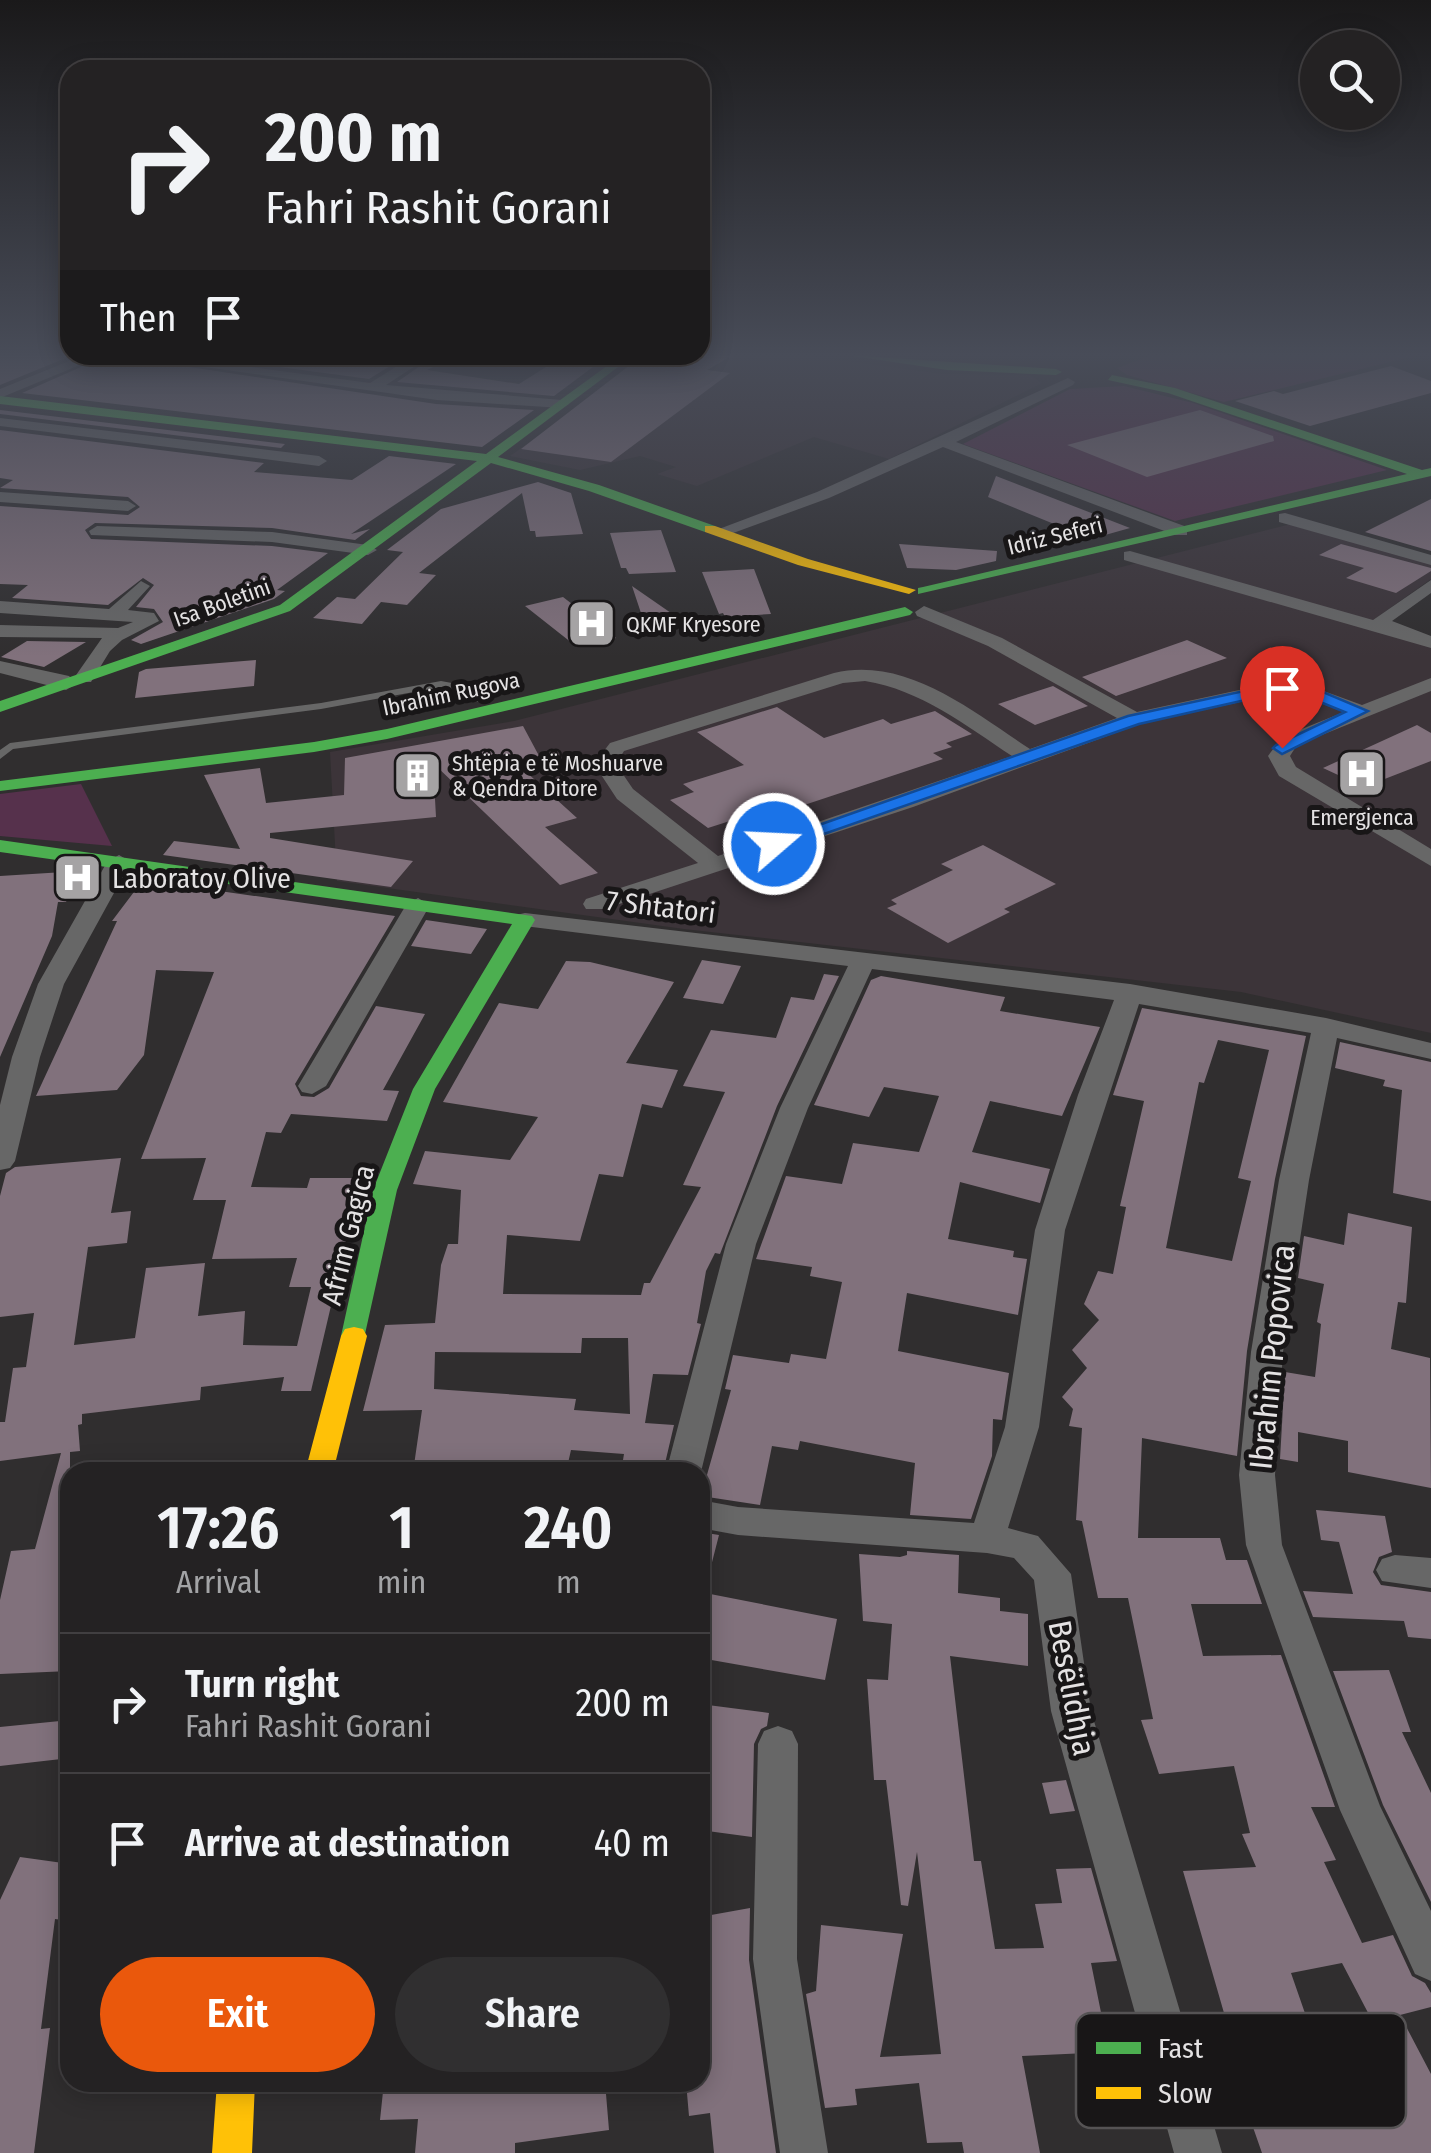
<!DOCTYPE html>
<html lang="en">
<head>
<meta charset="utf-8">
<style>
  body { margin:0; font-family:"Fira Sans Condensed",sans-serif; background:#302f30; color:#f1f3f6; height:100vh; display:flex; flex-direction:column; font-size:38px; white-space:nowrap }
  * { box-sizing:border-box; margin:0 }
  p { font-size:32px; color:#a3a4a6 }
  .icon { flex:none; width:55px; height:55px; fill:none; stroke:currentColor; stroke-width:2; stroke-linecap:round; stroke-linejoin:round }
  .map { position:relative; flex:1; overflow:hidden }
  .sheet { position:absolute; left:60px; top:1462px; width:650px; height:630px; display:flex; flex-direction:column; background:#242223; border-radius:30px; box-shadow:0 5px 25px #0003,0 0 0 2px #413f41 }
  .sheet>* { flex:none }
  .banner { position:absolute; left:60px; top:60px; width:650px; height:305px; border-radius:30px; box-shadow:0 5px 25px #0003,0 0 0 2px #413f41; background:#242223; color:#f1f3f6; overflow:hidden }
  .controls { position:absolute; left:1300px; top:30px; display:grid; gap:20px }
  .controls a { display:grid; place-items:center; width:100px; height:100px; border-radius:50%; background:#242223; box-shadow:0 5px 25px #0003,0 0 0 2px #413f41; font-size:50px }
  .pin { position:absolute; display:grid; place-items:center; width:85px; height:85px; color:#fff; margin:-102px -42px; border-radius:50% 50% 50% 0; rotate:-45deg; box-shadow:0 0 10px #0007 }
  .pin .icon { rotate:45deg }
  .me { position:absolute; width:110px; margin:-55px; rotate:71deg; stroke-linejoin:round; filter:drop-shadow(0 0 8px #0008) }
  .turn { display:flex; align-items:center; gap:35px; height:210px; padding:0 40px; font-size:45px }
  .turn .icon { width:130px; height:130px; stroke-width:2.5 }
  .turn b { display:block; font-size:70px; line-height:85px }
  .then { display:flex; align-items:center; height:95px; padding:0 40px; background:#0003; gap:20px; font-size:38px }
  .eta { display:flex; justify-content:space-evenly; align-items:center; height:170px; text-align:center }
  .eta b { font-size:60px; font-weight:600; line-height:70px }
  .primary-button { display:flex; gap:20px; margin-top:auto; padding:20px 40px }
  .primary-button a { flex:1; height:115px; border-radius:60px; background:#ea580c; color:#fff; font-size:40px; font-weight:600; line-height:115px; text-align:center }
  .primary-button a+a { background:#302f30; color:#f1f3f6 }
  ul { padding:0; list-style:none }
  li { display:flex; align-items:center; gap:30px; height:140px; padding:0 40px; border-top:2px solid #413f41 }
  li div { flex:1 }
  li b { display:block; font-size:38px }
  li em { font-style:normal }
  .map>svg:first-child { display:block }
  .built { fill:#3c3439 }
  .green { fill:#56314c }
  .building { fill:#81717c; fill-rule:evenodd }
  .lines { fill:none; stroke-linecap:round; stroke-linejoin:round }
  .lane { fill:#676767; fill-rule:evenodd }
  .street { fill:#676767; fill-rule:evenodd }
  .fast { fill:#4caf50; fill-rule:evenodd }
  .slow { fill:#ffc107; fill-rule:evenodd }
  .route { fill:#1a73e8; stroke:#114b97; stroke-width:2.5 }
  .labels { text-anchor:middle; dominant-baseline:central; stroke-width:10; stroke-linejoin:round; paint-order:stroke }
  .far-street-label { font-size:22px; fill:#e4e2e3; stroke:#181617 }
  .far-poi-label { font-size:22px; fill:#e4e2e3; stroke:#181617; text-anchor:start }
  .poi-label { font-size:28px; fill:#e4e2e3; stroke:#181617; text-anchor:start }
  .street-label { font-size:28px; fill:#e4e2e3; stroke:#181617 }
  .near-street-label { font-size:32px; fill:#e4e2e3; stroke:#181617 }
  .key { fill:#181617; stroke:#555354; stroke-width:2.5 }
  .key-label { font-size:28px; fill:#e4e2e3 }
</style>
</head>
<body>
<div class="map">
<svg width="1431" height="2153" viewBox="0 0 1431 2153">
  <rect width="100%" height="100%" fill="#302e2f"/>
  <path class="built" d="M653,355H803L942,374L1030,375L1042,383L889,459L814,437L697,486L657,474L676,467L640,456L580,470L510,456Z
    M1295,523L1431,562V579L1369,623L1431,641V1033L1241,992L684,929L337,881L330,752L514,721Z"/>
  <path class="green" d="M1152,355H1419L1224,402L1127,375L1117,368Z
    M1124,386L1193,403L1387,470L1175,521L963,444L1070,389Z
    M81,784L112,846L0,836V794Z"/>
  <path class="building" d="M0,355H73L0,385Z
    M108,355L436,404L534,410L482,447L22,393Z
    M191,355H408L369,379Z
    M436,355H457L427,370L519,384L565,355H609L554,396L397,382Z
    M643,355H733L707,370L730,373L611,462L521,449Z
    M1391,366L1431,381V393L1310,426L1235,401L1274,391L1283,394Z
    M0,410L285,444L281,448L0,414Z
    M1200,410L1273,436L1274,441L1147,477L1067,445Z
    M0,430L264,463L254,472L352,480L389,456L456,464L351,534L370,529L355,540L272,528L95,523L85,530L91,539L272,546L328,553L277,590L285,591L274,599L141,644L131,640L163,622L154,609L136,607L154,585L143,578L108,605L12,598L28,585L0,584V506L128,515L140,507L128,497L0,488L13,480L0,478Z
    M996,476L1130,528L1091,539L988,497Z
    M538,482L571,493L583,534L536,537L535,531H530L522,493L419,573L436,575L407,605L381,602L362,624L313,618L337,597L355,599L403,552L387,550L441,509Z
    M1431,499V551L1365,532Z
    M661,530L676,572L629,574L626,568H621L610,533Z
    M899,544L997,551L996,561L956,570L907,568Z
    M1341,544L1431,568V571L1396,593L1346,578L1364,568L1319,555Z
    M754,569L771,614L725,617L723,613L719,614L702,572Z
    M632,586L684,622L647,631Z
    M563,597L616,638L577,647L525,606Z
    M1187,640L1227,658L1116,696L1082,677Z
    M27,641L86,642L44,667L1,657Z
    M256,660L254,686L135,698L139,672L146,669Z
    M1053,686L1088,706L1035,725L998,704Z
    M777,707L824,738L883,719L891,724L935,711L972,734L946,743L952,747L933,753L943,759L741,826L733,820L708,828L670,800L694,792L683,784L744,765L697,732Z
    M1417,725L1431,733V761L1364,787L1323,768Z
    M523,726L545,767L524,770L577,818L545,827L598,873L560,885L433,763L436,817L270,833V838L413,861L391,887L163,855L174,841L240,849L204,775L260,768L266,803L344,795L345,758Z
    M983,845L1056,884L1004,909L1010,912L948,943L887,908L897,904L891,900L953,870L941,864Z
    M80,871L66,902H58L52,936L0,1057V876Z
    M143,880L395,916L295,1084L301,1096L314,1097L329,1088L376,1006L425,1014L383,1090L399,1091L387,1121L291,1114L281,1133L266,1132L251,1187L307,1188L310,1178H361L311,1391H281L284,1377L201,1387L200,1400L82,1414V1424L78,1425L80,1451L70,1452V1671L0,1674V1600L11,1551L35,1549L61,1453L0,1461V1422H5L13,1368L26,1367L34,1313L0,1317V1196L6,1173L15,1167L121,1158L111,1213L131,1211L127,1243L88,1247L74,1345L135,1338L146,1268L205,1263L198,1316L245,1311L243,1345L297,1346L311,1287H289L297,1258L212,1259L226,1200H193L206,1158L141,1159L214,972L156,970L144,1055L117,1090L36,1096L117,921H112Z
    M426,920L487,929L471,954L411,946Z
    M702,960L741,966L723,1004L683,998Z
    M566,961L590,962L674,982L626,1063L678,1070L662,1108L642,1104L623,1177L599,1174L580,1241L507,1235L503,1294L641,1295L644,1283H650L701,1187L683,1185L725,1092L683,1086L711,1030L776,1038L791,997L814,1000L824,974L839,976L777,1106L720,1254L715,1253L706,1271L697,1323L701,1324L688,1375L653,1374L645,1423L674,1425L663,1472H621L624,1454L571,1450L566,1472H413L422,1410L363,1411L385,1325L435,1323L441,1265L448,1244H458L461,1190L413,1184L425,1151L510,1160L538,1117L443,1102L499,1003L538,1009ZM582,1338H628L630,1414L574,1410L576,1399L434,1389L435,1352L581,1353Z
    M881,976L1005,997L1000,1011L1100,1027L1062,1116L990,1101L972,1152L1050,1169L1040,1203L960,1182L948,1239L1014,1251L1013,1257L1027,1259L1018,1315L907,1293L898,1351L1009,1373L1002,1420L993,1419L992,1456L971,1519L910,1515L915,1463L800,1441L798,1450L772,1446L760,1505L701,1496L731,1390L725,1389L733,1355L789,1363L791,1354L826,1359L842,1282L810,1276L812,1267L756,1259L786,1176L842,1184L853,1143L919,1152L939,1096L884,1087L869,1117L814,1105L871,980Z
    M1142,1008L1306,1036L1275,1179L1247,1351L1237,1456L1142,1438L1138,1538H1220L1226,1560H1247L1262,1604H1191L1203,1656L1281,1655L1335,1807H1311L1336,1860L1324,1862L1362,1943L1393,1935L1412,1976L1425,1983L1431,1993V2007L1400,2015L1431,2074V2153H1262L1248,2113L1288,2109L1267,2048L1235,2051L1183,1871L1256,1867L1242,1834L1250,1833L1234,1766L1159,1774L1141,1720L1153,1719L1128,1598H1098L1082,1521L1076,1520L1082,1428L1069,1426L1073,1409L1062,1397L1087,1368L1072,1350L1099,1320L1084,1304L1098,1271L1113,1274L1126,1207L1120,1206L1144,1101L1113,1095ZM1218,1040L1269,1050L1238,1178L1251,1181L1232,1261L1166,1248L1199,1082L1204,1083ZM1342,1963L1376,2028L1315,2042L1291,1973Z
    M1340,1042L1431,1062V1201L1393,1193L1402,1090L1383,1086L1385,1080L1335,1068Z
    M1348,1213L1412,1227L1406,1303L1398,1302L1391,1349L1430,1358L1431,1488L1348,1472V1441L1298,1432V1462L1280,1459L1285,1372L1315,1377L1321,1324L1317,1322L1324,1284L1298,1278L1304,1236L1344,1245Z
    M1316,1510L1385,1516L1392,1552L1379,1557L1373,1572L1381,1585L1431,1592V1639L1408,1637L1404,1621L1313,1617L1303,1591L1353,1594L1339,1542L1321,1540Z
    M700,1532L719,1535L709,1574L700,1573Z
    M907,1551L959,1555L958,1593L1000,1598V1611L1028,1614V1666L950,1656L974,1861H981L995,1949L1044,1948L1035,1904L1062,1903L1056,1869L1091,1868L1117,1961L1091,1963L1109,2052L1022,2056L1040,2153H964L962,2142L927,2143L919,2083L855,2089L857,2105L825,2108L806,1994L816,1991L821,1925L903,1934L880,2057L941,2054L917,1852L908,1906L901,1905L886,1780H874L867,1679L888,1680L892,1624L863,1621L859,1554L900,1557L907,1555Z
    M700,1592L837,1619L825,1680L700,1658Z
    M1389,1670L1411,1732H1402L1431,1793V1902L1383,1805L1333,1671Z
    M700,1704L769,1713L767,1726L761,1729L754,1744L752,1837L700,1830Z
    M70,1720V1758L0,1766V1727Z
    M1066,1780L1075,1811L1050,1814L1042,1783Z
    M20,1857L70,1864V1921L55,1919L41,2029L50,2028L34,2153H0V1900Z
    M750,1908L749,1960L776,2153H714L710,2113L689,2116L686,2082H700V2066H704L700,2031V1917Z
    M384,2082H605L609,2130L515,2143V2153H415L418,2119L380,2120Z"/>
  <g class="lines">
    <path class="lane" d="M441,681L479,688L486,700L485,702H477L471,692L441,687L321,709L13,749L0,759V750L10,743L321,703Z"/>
    <path class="street" d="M84,355H104L0,398V389Z
      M121,355H161L370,383L415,355H432L386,385L562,400L569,404L562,408L437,400Z
      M1068,378L1075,382L1073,385L956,442L1187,527V535H1175L943,447L829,498L725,536L711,532L817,492Z
      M0,418L319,456L327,461L319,466L0,426Z
      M0,492L128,501L136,506L128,511L0,502Z
      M1285,513L1431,555V565L1279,522V514Z
      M97,526L272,532L368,545L377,550L368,555L272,542L91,535L89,531Z
      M1130,551L1373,620L1431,580V593L1392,621L1431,636V648L1124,560V552Z
      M141,581L150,586L128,610L154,613L159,621L122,640L110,651L91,682H77L74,678L102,638L0,637V625L118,628L133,622L0,613V601L109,609Z
      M924,606L1002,638L1137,712L1272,683L1310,686L1362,705L1431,678V691L1297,745L1290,756L1296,767L1431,849V866L1279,776L1268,756L1282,737L1344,712L1307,698L1272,695L1140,724L913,807L604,909H586L583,904L586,899L698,863L617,799L594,764L610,743L834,673C907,656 973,712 1030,749L1117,718L988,646L917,616L915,612ZM865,681C921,690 965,725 1012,756L718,856L633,789L616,764L624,751L843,683Z
      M0,661L69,676L76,684L66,690L0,673Z
      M119,855L131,862L64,984L40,1057L15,1161L10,1168L0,1170V1105L12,1057L38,984L107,862Z
      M418,898L430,905L326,1086L312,1094L302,1092L298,1086L406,905Z
      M525,913L1130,984L1326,1018L1431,1043V1059L1337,1038L1309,1180L1283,1352L1275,1475L1282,1545L1380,1806L1431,1911V1981L1415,1974L1340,1810L1246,1545L1239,1475L1251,1352L1279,1180L1311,1033L1139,1004L1065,1230L1039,1427L1008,1528L1038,1536L1071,1574L1091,1711L1222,2153H1174L1051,1711L1034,1580L1014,1558L987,1553L738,1535L700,1528V1500L738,1507L974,1523L1005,1427L1035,1230L1078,1095L1114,1000L872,969L808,1108L756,1244L701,1472H666L726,1244L780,1108L848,966L516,925L513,920L516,915Z
      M1395,1555L1431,1558V1588L1382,1581L1376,1570L1382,1559Z
      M778,1726L792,1731L798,1744L797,1959L828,2153H780L753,1959L758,1744L764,1731Z"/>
    <path class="fast" d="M622,355H634L498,457L599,485L715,526V532H705L589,491L491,463L290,611L0,712V701L280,605L477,461L0,404V396L486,454Z
      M846,355L1056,369L1062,372L1056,375L947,370Z
      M1112,375L1175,388L1422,470L1431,468V476L918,594V588L923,587L1407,474L1168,393L1108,380Z
      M905,607L913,612L910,615L387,739L314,752L0,791V781L314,742L387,729Z
      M0,840L532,916L535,920L435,1089L397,1190L363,1343H345L341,1336L373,1190L413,1089L512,924L0,852Z"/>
    <path class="slow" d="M705,526H715L808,559L916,590L909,594L798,565L705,532Z
      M354,1327L363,1329L367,1336L333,1472H305L341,1336L345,1329Z
      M217,2082H255L252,2153H212Z"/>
  </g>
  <linearGradient id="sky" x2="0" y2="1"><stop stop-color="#1a191a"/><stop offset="0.54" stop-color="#484c58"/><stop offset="1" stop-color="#484c58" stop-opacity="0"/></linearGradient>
  <rect width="1431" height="657" fill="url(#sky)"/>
  <path class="route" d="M1272,685L1316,689L1368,711L1282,754L1273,748L1276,745L1345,712L1308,697L1272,694L1139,724L781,849H768L765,844L1128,716Z"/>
  <defs>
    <symbol id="hospital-square" viewBox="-11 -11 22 22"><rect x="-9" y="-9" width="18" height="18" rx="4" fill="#a5a3a4" stroke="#181617"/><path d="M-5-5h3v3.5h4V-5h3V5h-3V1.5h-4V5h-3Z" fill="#fff"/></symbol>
    <symbol id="building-square" viewBox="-11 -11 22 22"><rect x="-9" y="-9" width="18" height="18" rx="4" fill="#a5a3a4" stroke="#181617"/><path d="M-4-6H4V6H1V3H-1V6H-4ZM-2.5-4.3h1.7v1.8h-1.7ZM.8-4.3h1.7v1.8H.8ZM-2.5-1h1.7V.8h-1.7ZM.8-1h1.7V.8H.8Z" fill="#fff"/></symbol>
  </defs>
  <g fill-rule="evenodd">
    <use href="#hospital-square" x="564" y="596" width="55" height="55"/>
    <use href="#hospital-square" x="1334" y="746" width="55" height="55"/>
    <use href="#building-square" x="390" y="748" width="55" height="55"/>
    <use href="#hospital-square" x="50" y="850" width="55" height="55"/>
  </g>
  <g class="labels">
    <g class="far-street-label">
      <text transform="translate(1055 536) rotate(-14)">Idriz Seferi</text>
      <text transform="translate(222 603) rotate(-20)">Isa Boletini</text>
      <text transform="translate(451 694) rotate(-12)">Ibrahim Rugova</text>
    </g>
    <g class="far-poi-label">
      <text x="626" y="624">QKMF Kryesore</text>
      <text x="452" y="763">Shtëpia e të Moshuarve<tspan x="452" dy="25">&amp; Qendra Ditore</tspan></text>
      <text x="1362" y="817" text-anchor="middle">Emergjenca</text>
    </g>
    <g class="poi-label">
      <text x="112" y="878">Laboratoy Olive</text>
    </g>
    <g class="street-label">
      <text transform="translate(661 907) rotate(7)">7 Shtatori</text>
      <text transform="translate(348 1235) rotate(-76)">Afrim Gagica</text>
    </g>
    <g class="near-street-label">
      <text transform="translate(1272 1357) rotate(-84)">Ibrahim Popovica</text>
      <text transform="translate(1072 1688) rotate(79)">Besëlidhja</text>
    </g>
  </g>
  <rect x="1076" y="2013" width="330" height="115" rx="15" class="key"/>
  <rect x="1096" y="2042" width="45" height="12" fill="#4caf50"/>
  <rect x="1096" y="2087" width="45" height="12" fill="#ffc107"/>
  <g class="key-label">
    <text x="1158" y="2058">Fast</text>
    <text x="1158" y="2103">Slow</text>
  </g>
</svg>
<div class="controls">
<a><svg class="icon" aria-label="search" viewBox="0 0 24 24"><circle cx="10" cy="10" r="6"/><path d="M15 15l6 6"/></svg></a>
</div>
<div class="pin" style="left:1282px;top:748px;background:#d93025"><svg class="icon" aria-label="arrive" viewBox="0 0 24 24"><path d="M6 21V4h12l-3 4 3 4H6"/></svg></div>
<svg class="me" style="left:774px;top:844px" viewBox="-20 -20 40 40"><circle r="17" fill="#1a73e8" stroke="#fff" stroke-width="3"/><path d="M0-11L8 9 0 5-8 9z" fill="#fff"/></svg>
<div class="banner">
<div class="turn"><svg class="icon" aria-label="right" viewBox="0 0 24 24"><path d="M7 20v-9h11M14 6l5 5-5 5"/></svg><div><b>200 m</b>Fahri Rashit Gorani</div></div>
<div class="then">Then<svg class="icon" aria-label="arrive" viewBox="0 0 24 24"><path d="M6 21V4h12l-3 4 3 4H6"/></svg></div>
</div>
<section class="sheet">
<div class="eta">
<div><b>17:26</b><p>Arrival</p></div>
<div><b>1</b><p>min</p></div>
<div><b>240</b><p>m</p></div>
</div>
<ul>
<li><svg class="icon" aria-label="right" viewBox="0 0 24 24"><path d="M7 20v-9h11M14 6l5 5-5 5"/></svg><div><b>Turn right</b><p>Fahri Rashit Gorani</p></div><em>200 m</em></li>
<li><svg class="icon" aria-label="arrive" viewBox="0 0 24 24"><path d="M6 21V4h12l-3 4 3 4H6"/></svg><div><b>Arrive at destination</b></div><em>40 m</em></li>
</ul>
<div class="primary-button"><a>Exit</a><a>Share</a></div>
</section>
</div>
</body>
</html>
